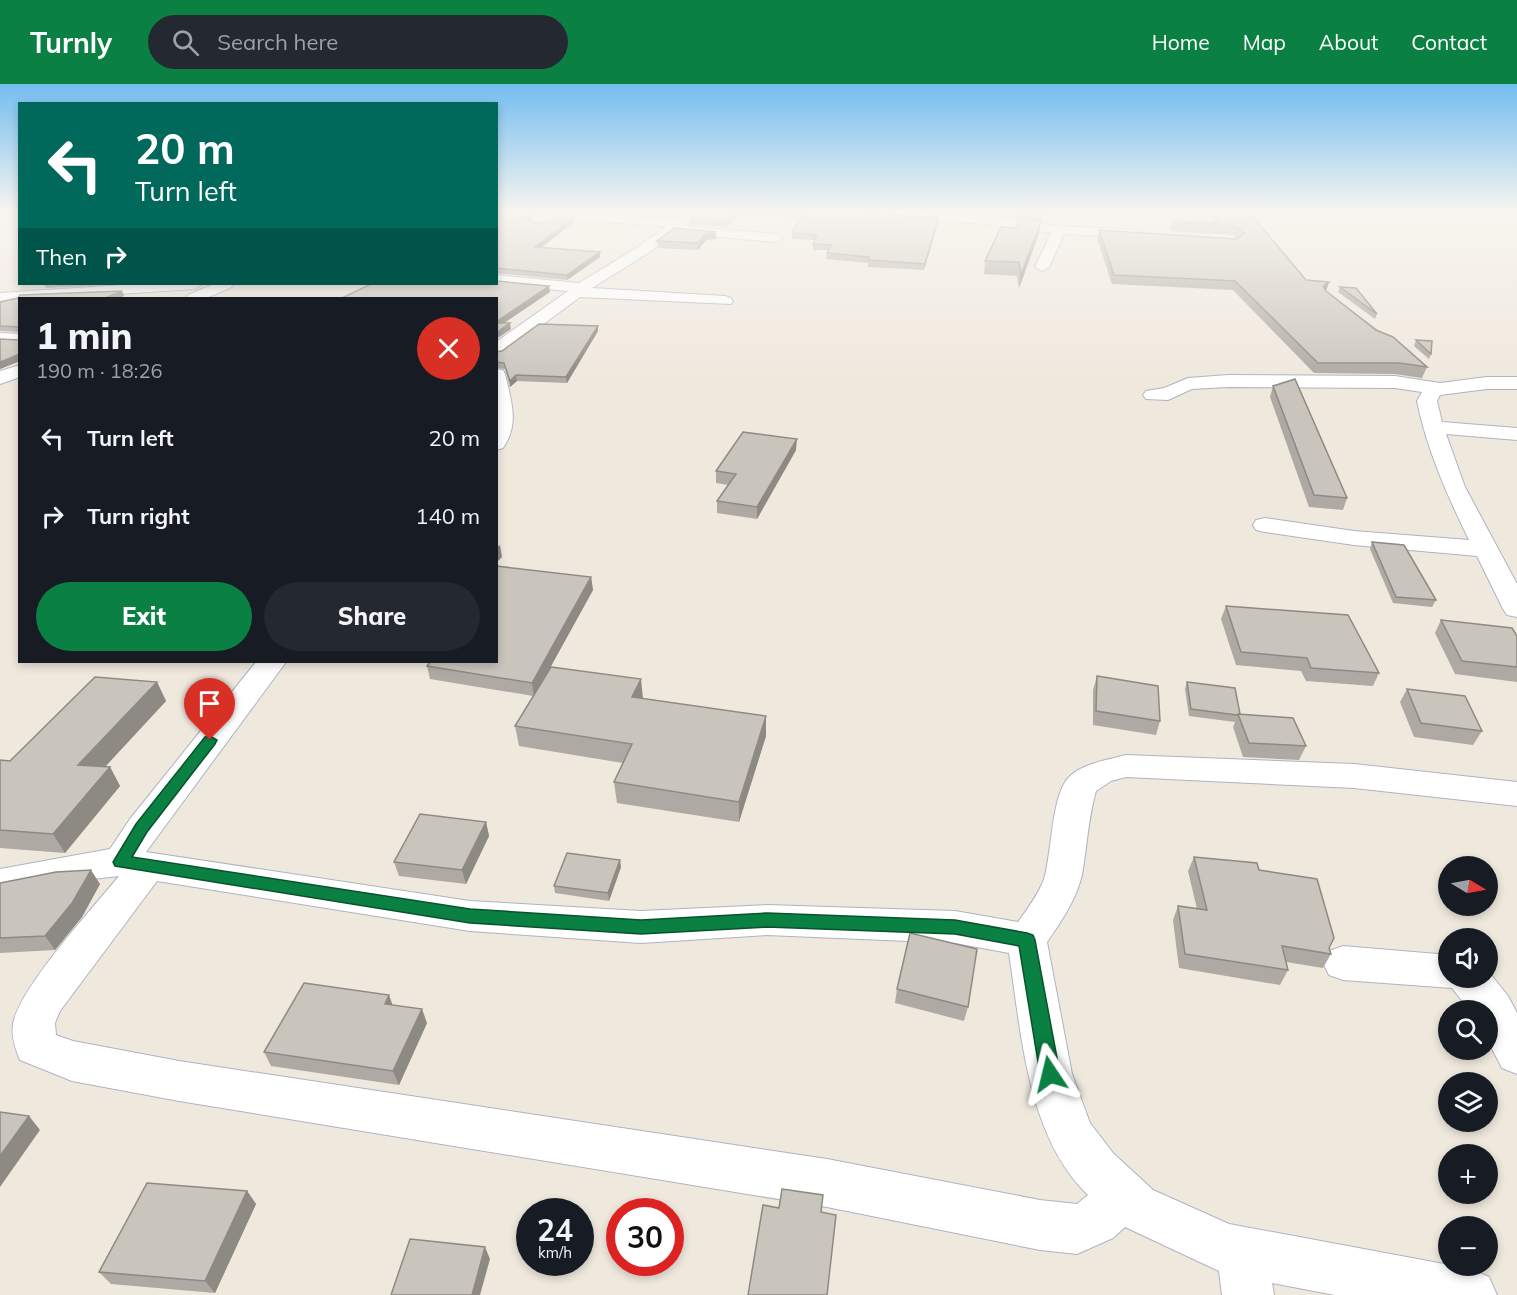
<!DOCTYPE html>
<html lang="en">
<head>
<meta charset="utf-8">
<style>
  body { margin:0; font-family:Mulish,sans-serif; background:#242831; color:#f1f3f6; height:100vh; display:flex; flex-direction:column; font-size:22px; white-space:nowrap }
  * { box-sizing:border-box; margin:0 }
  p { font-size:20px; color:#9ea1a6 }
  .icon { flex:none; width:33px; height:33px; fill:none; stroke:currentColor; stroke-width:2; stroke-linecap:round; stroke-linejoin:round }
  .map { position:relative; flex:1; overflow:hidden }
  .panel { position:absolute; left:18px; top:213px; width:480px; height:366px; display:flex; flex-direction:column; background:#171b24; border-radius:0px; box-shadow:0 3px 9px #0003 }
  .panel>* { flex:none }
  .guide { position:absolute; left:18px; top:18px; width:480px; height:183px; border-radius:0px; box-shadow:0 3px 9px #0003; background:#00695c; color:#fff; overflow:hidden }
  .needle { width:39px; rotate:100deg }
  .buttons { position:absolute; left:1438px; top:772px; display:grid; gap:12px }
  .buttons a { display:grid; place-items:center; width:60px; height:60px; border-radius:50%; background:#171b24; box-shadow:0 3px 9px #0003; font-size:30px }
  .speed { position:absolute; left:516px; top:1114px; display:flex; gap:12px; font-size:30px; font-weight:700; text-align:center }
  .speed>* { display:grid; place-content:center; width:78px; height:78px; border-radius:50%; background:#171b24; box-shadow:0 3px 9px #0003; line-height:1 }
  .speed small { font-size:15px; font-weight:400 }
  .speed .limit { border:9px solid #d22; background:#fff; color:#111 }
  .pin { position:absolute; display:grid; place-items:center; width:51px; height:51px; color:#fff; margin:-62px -26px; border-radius:50% 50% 50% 0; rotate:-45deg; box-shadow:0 0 6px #0007 }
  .pin .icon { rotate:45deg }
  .me { position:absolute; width:66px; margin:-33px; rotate:350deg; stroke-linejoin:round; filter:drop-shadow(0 0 4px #0008) }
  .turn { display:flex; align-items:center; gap:21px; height:126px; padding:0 18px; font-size:27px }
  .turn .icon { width:78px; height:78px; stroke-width:2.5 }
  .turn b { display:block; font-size:42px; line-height:51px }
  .then { display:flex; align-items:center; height:57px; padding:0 18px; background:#0003; gap:12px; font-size:22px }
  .round { display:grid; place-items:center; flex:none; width:63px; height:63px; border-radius:32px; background:#242831 }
  .summary { display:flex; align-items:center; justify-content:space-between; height:102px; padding:0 18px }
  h1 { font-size:36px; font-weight:800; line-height:45px }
  .cta { display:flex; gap:12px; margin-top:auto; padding:12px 18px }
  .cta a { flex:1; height:69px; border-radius:36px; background:#0b8043; color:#fff; font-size:24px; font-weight:800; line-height:69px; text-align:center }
  .cta a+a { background:#242831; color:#f1f3f6 }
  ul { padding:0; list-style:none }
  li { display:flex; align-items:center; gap:18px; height:78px; padding:0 18px }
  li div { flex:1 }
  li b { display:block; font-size:22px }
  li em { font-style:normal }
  header { display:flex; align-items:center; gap:36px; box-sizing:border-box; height:84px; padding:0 30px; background:#0b8043; color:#fff }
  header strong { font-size:28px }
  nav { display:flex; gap:33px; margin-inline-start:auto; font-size:21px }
  .search { width:420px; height:54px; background:#242831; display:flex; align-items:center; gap:15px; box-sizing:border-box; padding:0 21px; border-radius:33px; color:#9ea1a6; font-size:22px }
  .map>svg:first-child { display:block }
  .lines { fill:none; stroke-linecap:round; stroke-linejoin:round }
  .street-casing { stroke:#b1b2c1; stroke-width:2 }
  .street { fill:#fff; fill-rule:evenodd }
  .wall { fill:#aea9a2 }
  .shaded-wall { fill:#8d8a84 }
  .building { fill:#cac5bc; stroke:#8d8a84; stroke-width:1.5 }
  .route { fill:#0b8043; stroke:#07532c; stroke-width:1.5 }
</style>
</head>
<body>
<header>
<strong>Turnly</strong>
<div class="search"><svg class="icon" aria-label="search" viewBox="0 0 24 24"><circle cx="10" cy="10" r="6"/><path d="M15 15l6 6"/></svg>Search here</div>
<nav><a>Home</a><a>Map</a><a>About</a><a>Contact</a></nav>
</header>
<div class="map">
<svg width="1517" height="1211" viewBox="0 0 1517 1211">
  <rect width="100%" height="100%" fill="#efe8dd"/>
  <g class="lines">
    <defs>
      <path id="street" d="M556,128L676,135L684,128H699L685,142L776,150L783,154L776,158L674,149L648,169L592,204L725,212L731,214L733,217L731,220L580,213L502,271L496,272V258L568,207L496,200V191L579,199L638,163L666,142L561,135L536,142L529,138L531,135Z
        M841,128H922L990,132L1059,142L1137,146L1144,150L1137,154L1064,150L1049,183L1042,187L1035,183L1051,149L990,140L847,132Z
        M137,200H202L194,205L58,214H20V217L0,219V209Z
        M214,200L233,201L230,204L206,214H186L188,211Z
        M0,249L20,250V260L0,259Z
        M20,281V293L0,300V287Z
        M496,285L503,286L505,290C511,316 520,340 503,364L496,366Z
        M1228,291L1395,292L1440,299L1487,293H1517V305H1487L1440,311L1437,317L1442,338L1517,344V356L1446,350L1465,403L1517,500V533L1507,531L1503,525L1477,472L1354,461L1265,448L1256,446L1253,441L1256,436L1265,434L1354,447L1469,456C1447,411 1427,366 1417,317L1422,308L1395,304L1228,303L1192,305L1168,316L1146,315L1143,311L1146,307L1164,304L1188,294Z
        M256,578H286L146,768L470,817L641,827L767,821L955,827L1018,838C1028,824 1038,811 1044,795C1052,770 1051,709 1070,692C1085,679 1107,676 1126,671L1354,680L1517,698V722L1354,704L1126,693L1111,697L1096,707C1088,735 1087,763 1082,791C1076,816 1061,838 1047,858L1072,990L1090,1039L1113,1069L1153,1106L1229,1140L1471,1185L1489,1193L1497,1211H1335L1272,1199L1274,1211H1222L1219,1187L1125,1143L1113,1154L1077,1170L1040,1166L827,1123L179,1017L72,997L20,976C15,964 11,952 13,940C19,904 94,823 119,792L84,796L0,813V785L110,765L130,735ZM157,797L470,847L641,859L767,851L955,859L1009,869C1021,947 1027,1053 1088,1111L1077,1120L1040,1116L827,1075L179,977L73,957L56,951L55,939L60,927Z
        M1343,862L1449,871V894H1488V887L1508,912L1517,929V990L1502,984L1488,957V927H1470L1452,904L1343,896L1329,891L1323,879L1329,867Z"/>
    </defs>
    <use href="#street" class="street-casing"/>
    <use href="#street" class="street"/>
  </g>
  <path class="wall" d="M496,128H546L530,133L529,135L536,140L574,134V138L541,164L600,168V173L567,196L496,189Z
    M695,128H847L938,139L924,186L868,183V179L826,175L827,169L828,166H813V160L815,156L792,155V149L800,134L738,131L727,143L690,140V134Z
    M1015,128H1047L1043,137L1015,133Z
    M1211,128H1249L1306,196L1329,198L1326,207L1427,283L1422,294L1395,290L1314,289L1233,206L1112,200L1097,154L1099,146L1235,155L1237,154L1233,151L1171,147L1170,145L1172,137L1214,139L1210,132Z
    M1017,134L1039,149L1019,204L1017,192L984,190L985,177L1016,144Z
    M716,155L706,156L698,166L658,164L657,157Z
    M44,200H122L46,204Z
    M1340,203L1377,230L1375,235L1338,208Z
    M122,207L124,212L118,214H20V277L0,285V255L19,256V248L0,247V218L18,214L20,211Z
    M598,242V247L567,299L517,297L510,303L505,285L496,284V268L502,267Z
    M1416,256L1431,270L1429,275L1414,262Z
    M1273,302L1347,414L1343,426L1309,423L1270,313Z
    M796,366L757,435L717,429V417L728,401L716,399V387Z
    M1372,458L1436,516L1432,523L1393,519L1370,465Z
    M591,493L593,506L546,591L642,614L766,632V652L739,738L617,719L614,698L623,679L519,662L515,642L533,612L430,595L427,582Z
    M1226,522L1379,589L1373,602L1306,597L1301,587L1236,581L1221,535Z
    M1441,536L1517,552V598L1455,590L1435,549Z
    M1097,592L1160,637L1156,651L1093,641V606Z
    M157,598L166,617L105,683H110L120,702L65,769L0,764V676L10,677Z
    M1187,598L1240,630L1306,662L1299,676L1243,673L1233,643L1235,638L1189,632L1185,605Z
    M1407,605L1482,647L1473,661L1414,653L1400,618Z
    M486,738L489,752L466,800L399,792L394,778Z
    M1194,773L1259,786L1329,864L1331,870L1323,884L1286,878L1288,886L1280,901L1179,884L1173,836L1178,822L1197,825L1188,787Z
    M621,783L609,817L555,809L554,802Z
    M0,799L100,800L82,833L55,866L0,869Z
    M897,905L968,923L964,937L895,919Z
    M393,921L427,939L399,1001L271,982L264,968Z
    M247,1107L256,1120L215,1209L111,1200L99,1188Z"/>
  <path class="shaded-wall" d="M530,128H546L530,133L527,139L526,134Z
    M735,128H738V131L727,143V138Z
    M574,134V138L535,168V163Z
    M938,134V139L924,186L925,180Z
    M1041,137L1039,149L1019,204L1021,191Z
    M716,148V155L706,156L698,166V159L706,149Z
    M600,168V173L567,196V191Z
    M1329,198L1326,207L1323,202Z
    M549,202L550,208L497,244L496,238Z
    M122,207L124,212L118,214H105Z
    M510,239L511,245L496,255V249Z
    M598,242V247L567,299L566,293Z
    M20,270V277L0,285V278Z
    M516,291L517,297L510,303V297Z
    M797,355L796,366L757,435V423Z
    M500,461L502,473L496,479V464Z
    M591,493L593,506L534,613L532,599Z
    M641,595L643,615L632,613Z
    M157,598L166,617L89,700L78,681Z
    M766,632V652L739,738V718Z
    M110,683L120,702L65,769L53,750Z
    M486,738L489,752L466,800L462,786Z
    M620,776L621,783L609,817L608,809Z
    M91,786L100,800L82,833L55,866L45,852Z
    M389,911L394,925L385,920Z
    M422,925L427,939L399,1001L393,987Z
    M29,1032L40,1046L0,1103V1072Z
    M247,1107L256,1120L215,1209L205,1197Z
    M485,1163L490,1175L480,1211H472Z"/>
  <path class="building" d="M496,128H530L526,134L536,140L561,133L574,134L535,163L600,168L567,191L496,184Z
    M695,128H735L727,138L690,134Z
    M798,128H847L938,134L925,180L868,176L869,173L827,169L831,161L813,160L817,151L792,149L803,129Z
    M1215,128H1249L1306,196L1329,198L1323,202L1326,207L1376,246L1393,253L1427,283L1399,279H1318L1235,197L1114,191L1099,146L1235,155L1245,149L1235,142L1173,138L1172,137L1221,139Z
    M1017,134L1041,137L1021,191L1019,178L985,177L1001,143L1018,144Z
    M674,144L716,148L706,149L698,159L657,157Z
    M496,197L549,202L496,238V214H342L371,200H496Z
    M1340,203L1356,204L1377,230Z
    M122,207L105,214H20V270L0,278V255L19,256V243L0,242V218L18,214L20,211Z
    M496,239H510L496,249Z
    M539,240L598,242L566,293L516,291L510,297L504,279L496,278V268L502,267Z
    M1416,256L1432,257L1431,270Z
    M1295,295L1347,414L1314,411L1273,302Z
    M743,348L797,355L757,423L717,417L736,390L716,387Z
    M1372,458L1404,461L1436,516L1396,513Z
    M496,482L591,493L532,599L427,582L430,578H496Z
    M1226,522L1348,531L1379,589L1311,584L1307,574L1241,568Z
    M1441,536L1512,544L1517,552V583L1462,577Z
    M551,583L641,595L632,613L766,632L739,718L614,698L632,660L515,642Z
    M1097,592L1158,602L1160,637L1096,627Z
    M95,593L157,598L78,681L110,683L53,750L0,746V676L10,677Z
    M1187,598L1235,604L1240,630H1238L1237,631L1191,625Z
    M1407,605L1465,612L1482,647L1421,639Z
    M1238,630L1293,634L1306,662L1249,659Z
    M420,730L486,738L462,786L394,778Z
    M567,769L620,776L608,809L554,802Z
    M1194,773L1257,779L1259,786L1317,795L1334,854L1329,864L1331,870L1282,862L1288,886L1185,870L1178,822L1207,826Z
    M91,786L72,819L45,852L0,854V799L56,788Z
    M910,849L977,865L968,923L897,905Z
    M304,899L389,911L385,920L422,925L393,987L264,968Z
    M0,1028L29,1032L0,1072Z
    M147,1099L247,1107L205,1197L99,1188Z
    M782,1105L823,1111L821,1128L836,1131L827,1211H748L763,1121L779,1124Z
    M410,1155L485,1163L472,1211H391Z"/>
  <linearGradient id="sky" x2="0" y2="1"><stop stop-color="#73bdf0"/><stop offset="0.43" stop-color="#f8f5f0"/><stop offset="1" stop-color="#f8f5f0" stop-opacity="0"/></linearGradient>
  <rect width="1517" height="298" fill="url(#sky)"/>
  <path class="route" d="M210,652L217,656L215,660L147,748L132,773L470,825L641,836L767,829L955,836L1027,849L1033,851L1035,856L1060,990L1057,996L1050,999L1043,996L1040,990L1019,862L955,850L767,843L641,850L470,839L115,782L113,778L136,740L205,653Z"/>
</svg>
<div class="buttons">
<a><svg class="needle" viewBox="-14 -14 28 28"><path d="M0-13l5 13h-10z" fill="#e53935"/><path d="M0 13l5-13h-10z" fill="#9ea1a6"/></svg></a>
<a><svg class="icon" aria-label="sound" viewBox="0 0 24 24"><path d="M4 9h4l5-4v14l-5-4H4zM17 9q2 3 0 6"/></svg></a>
<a><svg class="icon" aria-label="search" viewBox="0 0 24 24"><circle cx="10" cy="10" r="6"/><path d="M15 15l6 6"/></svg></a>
<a><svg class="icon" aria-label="layers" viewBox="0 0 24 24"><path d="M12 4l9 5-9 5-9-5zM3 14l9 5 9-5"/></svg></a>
<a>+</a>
<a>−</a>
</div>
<div class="speed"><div>24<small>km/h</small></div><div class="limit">30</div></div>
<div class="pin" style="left:210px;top:656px;background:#d93025"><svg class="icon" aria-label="arrive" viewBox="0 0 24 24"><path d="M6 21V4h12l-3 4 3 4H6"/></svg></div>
<svg class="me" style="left:1050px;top:990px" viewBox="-20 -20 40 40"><path d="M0-17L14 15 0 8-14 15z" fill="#0b8043" stroke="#fff" stroke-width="4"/></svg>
<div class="guide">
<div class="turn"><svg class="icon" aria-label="left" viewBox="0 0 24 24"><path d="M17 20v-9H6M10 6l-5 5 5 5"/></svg><div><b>20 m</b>Turn left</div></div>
<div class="then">Then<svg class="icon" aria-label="right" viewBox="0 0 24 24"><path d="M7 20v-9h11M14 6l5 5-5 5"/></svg></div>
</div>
<section class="panel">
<div class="summary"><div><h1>1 min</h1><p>190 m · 18:26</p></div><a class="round" style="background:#d93025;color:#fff"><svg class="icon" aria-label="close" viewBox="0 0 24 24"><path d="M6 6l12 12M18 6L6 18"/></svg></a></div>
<ul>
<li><svg class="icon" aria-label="left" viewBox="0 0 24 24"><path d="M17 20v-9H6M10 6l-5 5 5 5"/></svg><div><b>Turn left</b></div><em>20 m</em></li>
<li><svg class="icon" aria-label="right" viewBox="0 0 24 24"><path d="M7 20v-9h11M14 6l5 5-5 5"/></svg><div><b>Turn right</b></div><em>140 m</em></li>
</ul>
<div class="cta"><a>Exit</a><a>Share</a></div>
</section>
</div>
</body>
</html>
